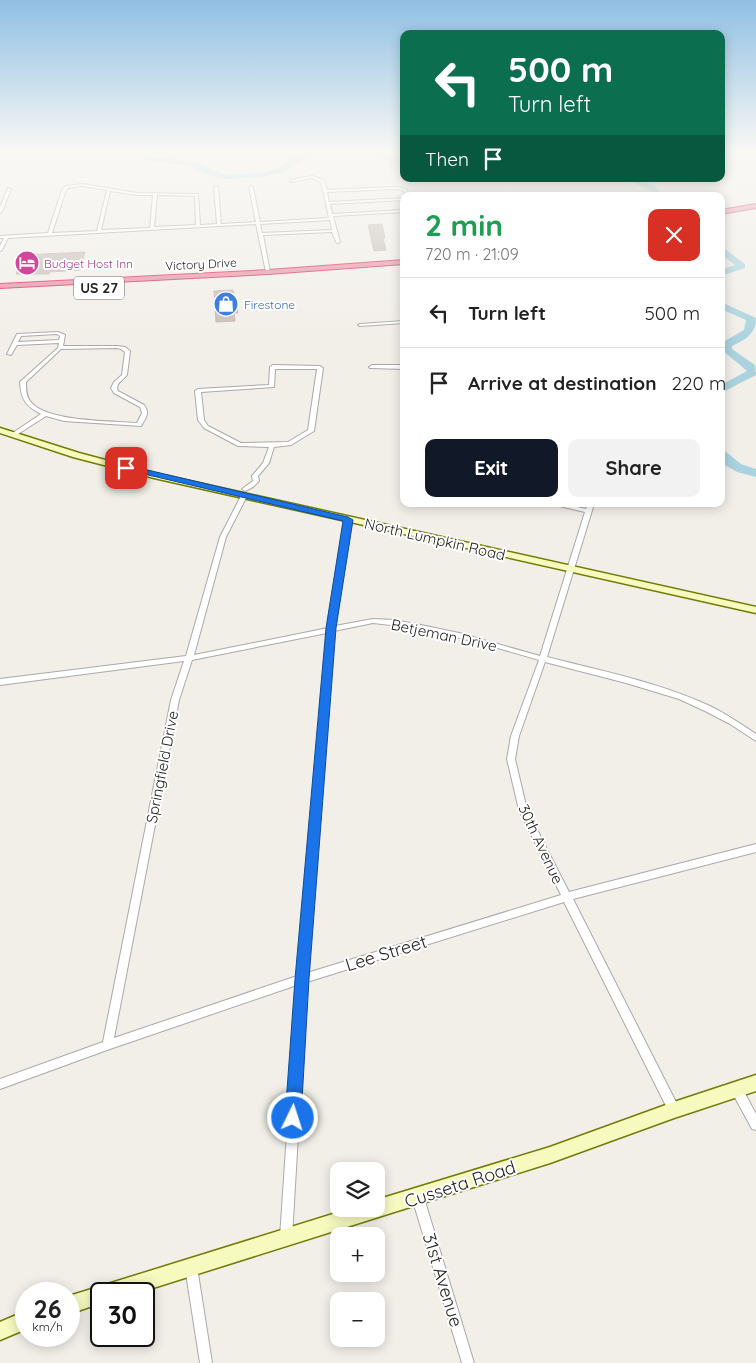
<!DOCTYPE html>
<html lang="en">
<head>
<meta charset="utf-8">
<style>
  body { margin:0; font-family:Quicksand,sans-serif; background:#f2f2f2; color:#222; height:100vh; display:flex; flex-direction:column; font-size:19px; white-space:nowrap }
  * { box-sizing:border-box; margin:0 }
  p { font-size:16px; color:#767676 }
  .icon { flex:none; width:28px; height:28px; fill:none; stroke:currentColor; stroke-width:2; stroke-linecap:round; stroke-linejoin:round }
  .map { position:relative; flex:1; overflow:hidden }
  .details { position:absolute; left:400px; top:192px; width:325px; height:315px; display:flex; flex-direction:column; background:#fff; border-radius:10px; box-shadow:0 2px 12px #0003 }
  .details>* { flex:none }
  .guide { position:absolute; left:400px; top:30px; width:325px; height:152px; border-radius:10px; box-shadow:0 2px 12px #0003; background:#0b6e4f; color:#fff; overflow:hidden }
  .controls { position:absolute; left:330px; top:1162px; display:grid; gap:10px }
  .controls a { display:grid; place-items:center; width:55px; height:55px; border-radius:10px; background:#fff; box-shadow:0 2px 12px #0003; font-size:25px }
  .speed { position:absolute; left:15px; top:1282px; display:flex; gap:10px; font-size:25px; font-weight:700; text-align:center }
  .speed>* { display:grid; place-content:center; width:65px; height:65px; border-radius:50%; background:#fff; box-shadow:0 2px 12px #0003; line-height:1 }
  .speed small { font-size:12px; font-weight:400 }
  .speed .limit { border:2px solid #111; border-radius:8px; background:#fff; color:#111 }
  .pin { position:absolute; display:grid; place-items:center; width:42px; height:42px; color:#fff; margin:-21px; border-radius:10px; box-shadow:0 2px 8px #0006 }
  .me { position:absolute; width:55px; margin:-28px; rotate:4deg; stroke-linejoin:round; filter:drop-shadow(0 0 4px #0008) }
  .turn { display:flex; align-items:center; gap:18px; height:105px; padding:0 25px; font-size:22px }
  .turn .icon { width:65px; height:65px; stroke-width:2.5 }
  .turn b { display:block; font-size:35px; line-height:42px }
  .then { display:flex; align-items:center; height:48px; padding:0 25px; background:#0003; gap:10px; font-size:19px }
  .round { display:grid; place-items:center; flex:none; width:52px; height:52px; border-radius:10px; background:#f2f2f2 }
  .overview { display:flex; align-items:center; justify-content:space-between; height:85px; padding:0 25px }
  h1 { font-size:30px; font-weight:700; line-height:38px; color:#1e9e55 }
  .action { display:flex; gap:10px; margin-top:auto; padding:10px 25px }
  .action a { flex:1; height:58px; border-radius:10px; background:#111827; color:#fff; font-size:20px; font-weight:700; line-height:58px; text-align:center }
  .action a+a { background:#f2f2f2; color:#222 }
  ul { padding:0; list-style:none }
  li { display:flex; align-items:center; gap:15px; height:70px; padding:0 25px; border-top:1px solid #e0e0e0 }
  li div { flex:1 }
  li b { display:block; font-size:19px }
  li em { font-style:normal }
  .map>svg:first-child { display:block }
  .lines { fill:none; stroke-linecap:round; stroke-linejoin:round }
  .river { fill:#aad3df; fill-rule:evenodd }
  .building { fill:#c7bfb8; stroke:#c4b6ab }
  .street-casing { stroke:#a9a9a9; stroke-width:2 }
  .secondary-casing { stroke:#707d05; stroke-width:3 }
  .highway-casing { stroke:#dc2a67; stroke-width:2 }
  .street { fill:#fff; fill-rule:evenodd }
  .secondary { fill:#f7fabf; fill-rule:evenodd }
  .highway { fill:#e892a2; fill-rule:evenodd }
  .route { fill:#1a73e8; stroke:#114b97 }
  .labels { text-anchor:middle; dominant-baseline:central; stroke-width:4; stroke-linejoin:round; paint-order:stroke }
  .far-hotel-label { font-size:12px; fill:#b23c85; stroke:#fff; text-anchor:start }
  .far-street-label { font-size:12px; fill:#222; stroke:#fff }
  .far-shop-label { font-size:12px; fill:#366cbe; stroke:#fff; text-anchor:start }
  .shield { fill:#fff; stroke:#646464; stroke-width:1 }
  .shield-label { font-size:14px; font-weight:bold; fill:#222 }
  .street-label { font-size:15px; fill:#222; stroke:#fff }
  .near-street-label { font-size:18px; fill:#222; stroke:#fff }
</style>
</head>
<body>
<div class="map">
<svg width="756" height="1363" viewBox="0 0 756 1363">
  <rect width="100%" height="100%" fill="#f2efe9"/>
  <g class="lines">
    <path class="river" d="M140,151H148V154L155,157L195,162L225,175L259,173L280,168L287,161L310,151H320L293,165L286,172L259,177L225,179L210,176L190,166L154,161L141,157Z
      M366,151H376L404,162V167Z
      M626,179C637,178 653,182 660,192L657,196H649L651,191Z
      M721,246L745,264V268L721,276V270L735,265L721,254Z
      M721,302L756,318C756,334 745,340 732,346V349L755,365L756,375L721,393V385L747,371L722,350L723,342L744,330L746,320L721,309Z
      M721,450L725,451L741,464L756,469V477L737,472L723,464Z"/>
  </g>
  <path class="building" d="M382,224L385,238H383L386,250L374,251L368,225Z
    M85,252L80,270L50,272L49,274H16L22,255Z
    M233,290L238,313H234L235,321L216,322L214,291Z"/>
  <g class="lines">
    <defs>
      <path id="street" d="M312,176L324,180L327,190L397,187L406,189L410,196H406L404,191L397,189L327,192L329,202L404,198V200L330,204L332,214L404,210V212L333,216L340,242L338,243L336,242L332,232L263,235L270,272L268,273L266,272L256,224L8,238L2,250L0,251V246L4,238H0V236L48,233L62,190L66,186L83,184L137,193L198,194L200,225L217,224L214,187L216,186L218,187L221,224L256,222L249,187L251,186L253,187L260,222L329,218L321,182L312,178L292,182L290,181L300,178ZM83,186L107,190L97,231L52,233L66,190L68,188ZM110,191L137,195H153L150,228L101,230ZM157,195L195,196L196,225L154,227ZM330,220L332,230L262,233L260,224Z
        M8,188L11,189L2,212L0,213V207Z
        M404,321V323L360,326L358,325L360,324Z
        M58,332L65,335L63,346H117L125,347L130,351L127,375L118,384L117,388L118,391L144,405C150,413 146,418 141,426L64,421L46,416L15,436H11V434L41,414C26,406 21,400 20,382L58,348L59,343L17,345L11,355L7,354L17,334ZM57,334L60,336L59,340L18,342L21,336ZM117,348L121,349L125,352L122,375L114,382L111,388L114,393L140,407L142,413L137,423C112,421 45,422 30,401C26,396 26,389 26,382L61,349Z
        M273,365L320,366L323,368L314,431L291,445L274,447L269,463L258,476L259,481L253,487L245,491L242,489L253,481L252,476L263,463L269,447L238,446L204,428L198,420L195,391L198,389L269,385L270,367ZM275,369H317L308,430L288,442L241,443L208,426L204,420L201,392L274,387Z
        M372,365H404V369L370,368L369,367Z
        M244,494L247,496L226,537L194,655L328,628L345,519L348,517L351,519L335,626L373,619L394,620L416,624L459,633L540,656L585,512L555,505L554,504H564L586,509L588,504H594L547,657C602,671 658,682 710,706C726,714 741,724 756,734V741L730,724L705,711L679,699L626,683L545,662L519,736L515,759L527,810L569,892L756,844V852L573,899L678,1106L679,1110L678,1114L674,1115L670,1114L564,902L307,982L292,1237L290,1241L286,1243L282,1241L280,1237L297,985L107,1050L0,1089V1079L103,1042L171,700L184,661L0,685V679L186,656L220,537L241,496ZM373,623C430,628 484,644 539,660L511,736L507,759L519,810L561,895L307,973L334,631ZM327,633L297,976L114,1038L179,700L192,660Z
        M737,1085L741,1086L756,1114V1130L752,1129L733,1094L732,1090L733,1086Z
        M418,1192L422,1194L424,1198L474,1363H462L412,1198L414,1194Z
        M191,1261L195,1263L197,1267L212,1363H200L185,1267L187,1263Z"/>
      <path id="secondary" d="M0,428L79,453L154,473L756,607V613L154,478L73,457L0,433Z
        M756,1075V1091L674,1118L550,1163L134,1294H101V1303L69,1314V1296L349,1209H376V1200L550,1147L674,1102Z
        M26,1311V1329L0,1340V1322Z"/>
      <path id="highway" d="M756,204V208L721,214V210Z
        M404,260V264L268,274L0,288V284L268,270Z"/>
    </defs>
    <use href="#street" class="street-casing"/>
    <use href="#secondary" class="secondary-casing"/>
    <use href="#highway" class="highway-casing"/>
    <use href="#street" class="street"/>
    <use href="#secondary" class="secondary"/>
    <use href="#highway" class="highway"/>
  </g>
  <linearGradient id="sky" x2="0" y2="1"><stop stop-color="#8fc0e4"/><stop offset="0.44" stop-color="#f9f8f5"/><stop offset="1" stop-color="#f9f8f5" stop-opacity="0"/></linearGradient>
  <rect width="756" height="342" fill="url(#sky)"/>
  <path class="route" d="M126,465L348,517L353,520L336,628L309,979L301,1118L299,1124L293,1127L287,1124L285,1118L295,979L326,628L343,521L123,469V466Z"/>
  <defs>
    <symbol id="hotel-disc" viewBox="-11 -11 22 22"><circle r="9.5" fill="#d1479c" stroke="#fff"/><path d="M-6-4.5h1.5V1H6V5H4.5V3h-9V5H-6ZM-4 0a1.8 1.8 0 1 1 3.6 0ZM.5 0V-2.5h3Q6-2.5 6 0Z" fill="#fff"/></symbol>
    <symbol id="shop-disc" viewBox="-11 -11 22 22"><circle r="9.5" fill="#3f7fe0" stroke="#fff"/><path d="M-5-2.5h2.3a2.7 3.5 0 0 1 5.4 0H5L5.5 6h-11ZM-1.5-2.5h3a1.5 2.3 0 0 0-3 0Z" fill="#fff"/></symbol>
  </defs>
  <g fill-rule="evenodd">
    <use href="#hotel-disc" x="13" y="249" width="28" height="28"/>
    <use href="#shop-disc" x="212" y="290" width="28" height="28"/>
  </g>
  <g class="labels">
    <g class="far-hotel-label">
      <text x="44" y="263">Budget Host Inn</text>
    </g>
    <g class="far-street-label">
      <text transform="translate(201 264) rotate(-3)">Victory Drive</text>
    </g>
    <g class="far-shop-label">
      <text x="244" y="304">Firestone</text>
    </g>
    <rect class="shield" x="74" y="276.5" width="50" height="23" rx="4"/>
    <g class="shield-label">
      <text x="99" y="288">US 27</text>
    </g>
    <g class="street-label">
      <text transform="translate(435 539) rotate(13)">North Lumpkin Road</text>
      <text transform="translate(444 635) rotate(12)">Betjeman Drive</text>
      <text transform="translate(162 767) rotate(-79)">Springfield Drive</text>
      <text transform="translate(541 844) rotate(65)">30th Avenue</text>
    </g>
    <g class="near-street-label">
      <text transform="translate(386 953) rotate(-17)">Lee Street</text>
      <text transform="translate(460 1184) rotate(-18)">Cusseta Road</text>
      <text transform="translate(443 1280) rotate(73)">31st Avenue</text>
    </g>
  </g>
</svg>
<div class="controls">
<a><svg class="icon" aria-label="layers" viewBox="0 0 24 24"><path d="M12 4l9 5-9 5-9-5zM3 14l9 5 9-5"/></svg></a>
<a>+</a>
<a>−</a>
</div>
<div class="speed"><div>26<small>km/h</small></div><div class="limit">30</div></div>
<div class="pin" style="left:126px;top:468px;background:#d93025"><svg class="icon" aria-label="arrive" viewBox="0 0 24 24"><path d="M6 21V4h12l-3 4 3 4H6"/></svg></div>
<svg class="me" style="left:293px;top:1118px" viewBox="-20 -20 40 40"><circle r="17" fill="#1a73e8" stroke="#fff" stroke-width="3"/><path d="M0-11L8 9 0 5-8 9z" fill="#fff"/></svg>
<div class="guide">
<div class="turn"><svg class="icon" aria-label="left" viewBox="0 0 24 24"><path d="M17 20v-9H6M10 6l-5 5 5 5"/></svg><div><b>500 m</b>Turn left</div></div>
<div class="then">Then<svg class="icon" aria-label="arrive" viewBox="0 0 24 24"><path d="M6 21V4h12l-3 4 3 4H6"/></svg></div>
</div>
<section class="details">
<div class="overview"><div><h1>2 min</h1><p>720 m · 21:09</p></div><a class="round" style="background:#d93025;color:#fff"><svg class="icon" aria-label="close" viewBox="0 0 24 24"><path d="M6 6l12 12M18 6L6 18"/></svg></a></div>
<ul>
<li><svg class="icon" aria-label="left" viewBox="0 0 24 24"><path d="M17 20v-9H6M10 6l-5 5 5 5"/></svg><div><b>Turn left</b></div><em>500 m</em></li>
<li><svg class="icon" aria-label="arrive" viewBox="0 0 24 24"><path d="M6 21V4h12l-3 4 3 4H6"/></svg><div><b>Arrive at destination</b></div><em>220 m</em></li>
</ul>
<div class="action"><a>Exit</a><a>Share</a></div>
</section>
</div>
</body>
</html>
